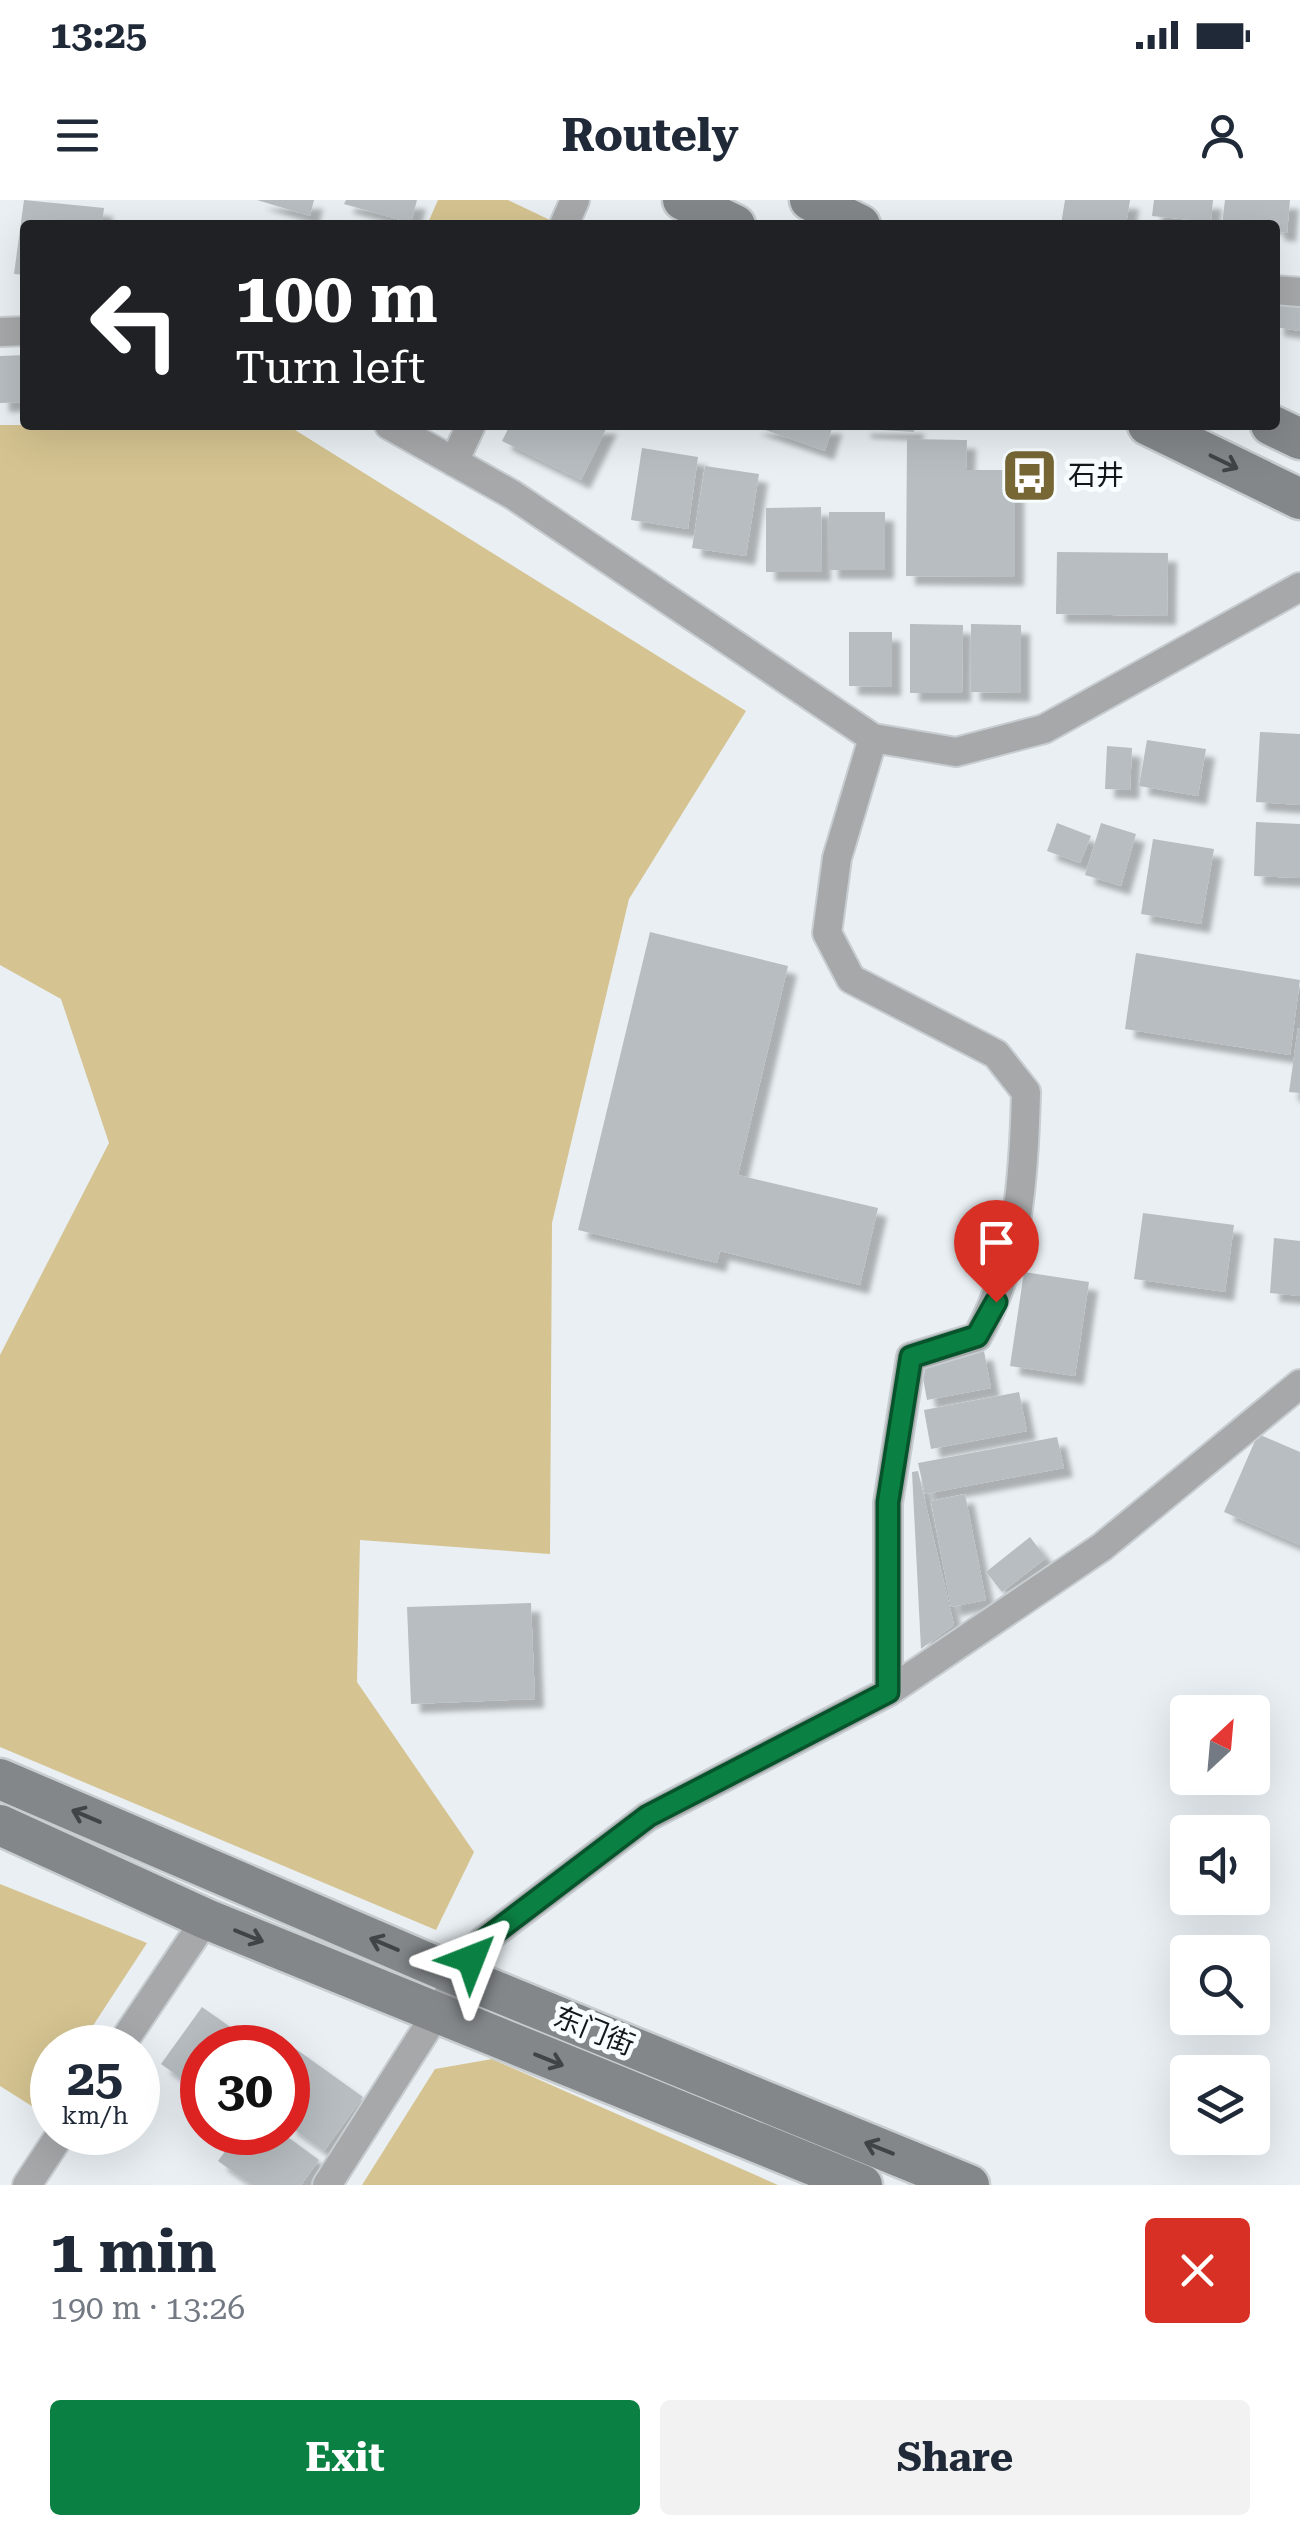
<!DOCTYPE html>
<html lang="en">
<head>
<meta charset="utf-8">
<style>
  body { margin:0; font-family:"Roboto Serif","Noto Sans SC",serif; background:#f2f2f3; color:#1f2937; height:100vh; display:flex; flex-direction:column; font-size:38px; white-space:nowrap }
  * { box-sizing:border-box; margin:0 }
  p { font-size:32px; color:#747a83 }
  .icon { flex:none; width:55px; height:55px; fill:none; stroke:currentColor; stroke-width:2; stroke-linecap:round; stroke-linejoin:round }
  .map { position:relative; height:1985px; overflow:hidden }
  .drawer { display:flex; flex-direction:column; background:#fff; flex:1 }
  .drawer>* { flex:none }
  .guide { position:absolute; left:20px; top:20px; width:1260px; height:210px; border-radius:10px; box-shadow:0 10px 40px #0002; background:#202124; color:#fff; overflow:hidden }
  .needle { width:65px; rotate:26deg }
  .buttons { position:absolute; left:1170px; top:1495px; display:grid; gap:20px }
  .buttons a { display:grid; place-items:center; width:100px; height:100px; border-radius:10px; background:#fff; box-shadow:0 10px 40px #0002; font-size:50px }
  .speed { position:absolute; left:30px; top:1825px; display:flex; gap:20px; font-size:50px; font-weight:700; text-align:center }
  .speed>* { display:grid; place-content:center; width:130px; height:130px; border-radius:50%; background:#fff; box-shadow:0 10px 40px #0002; line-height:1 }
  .speed small { font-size:25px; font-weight:400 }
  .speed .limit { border:15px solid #d22; background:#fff; color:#111 }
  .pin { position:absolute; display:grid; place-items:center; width:85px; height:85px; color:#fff; margin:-102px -42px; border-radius:50% 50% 50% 0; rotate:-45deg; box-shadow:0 0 10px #0007 }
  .pin .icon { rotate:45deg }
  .me { position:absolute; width:110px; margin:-55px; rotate:45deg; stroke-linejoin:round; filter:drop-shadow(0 0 8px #0008) }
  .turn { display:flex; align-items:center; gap:35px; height:210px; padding:0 50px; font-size:45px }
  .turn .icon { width:130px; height:130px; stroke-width:2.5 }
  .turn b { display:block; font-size:70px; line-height:85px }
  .round { display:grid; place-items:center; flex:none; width:105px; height:105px; border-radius:10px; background:#f2f2f3 }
  .head { display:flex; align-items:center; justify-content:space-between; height:170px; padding:0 50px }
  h1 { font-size:60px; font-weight:700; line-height:75px }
  .cta { display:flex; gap:20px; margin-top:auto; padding:20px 50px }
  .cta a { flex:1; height:115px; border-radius:10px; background:#0b8043; color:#fff; font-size:40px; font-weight:700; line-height:115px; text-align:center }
  .cta a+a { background:#f2f2f3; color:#1f2937 }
  .status { display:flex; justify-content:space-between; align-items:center; height:70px; padding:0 50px; background:#fff; direction:ltr }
  .status svg { height:28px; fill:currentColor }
  header { display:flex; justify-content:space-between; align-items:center; height:130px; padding:0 50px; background:#fff; font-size:45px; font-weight:700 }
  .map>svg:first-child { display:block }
  .green { fill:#d5c491 }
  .building { fill:#b7bdc0; filter:url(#shadow) }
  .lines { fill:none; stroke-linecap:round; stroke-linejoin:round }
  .street-casing { stroke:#c7cdd0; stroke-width:32 }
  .secondary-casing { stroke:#c7cdd0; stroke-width:45 }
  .street { stroke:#a6a8aa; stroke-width:28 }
  .secondary { stroke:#838789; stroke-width:40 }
  .oneway { stroke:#414446 }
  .route-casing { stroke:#07532c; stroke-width:25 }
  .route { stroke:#0b8043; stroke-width:18 }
  .labels { text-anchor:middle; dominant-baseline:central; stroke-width:10; stroke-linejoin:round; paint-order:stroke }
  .poi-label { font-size:28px; fill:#151819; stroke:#f8fdff; text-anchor:start }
  .street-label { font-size:28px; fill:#151819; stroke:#f8fdff }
</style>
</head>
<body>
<div class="status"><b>13:25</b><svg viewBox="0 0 49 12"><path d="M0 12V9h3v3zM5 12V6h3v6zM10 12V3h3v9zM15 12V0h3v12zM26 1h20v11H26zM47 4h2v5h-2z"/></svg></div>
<header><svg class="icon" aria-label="menu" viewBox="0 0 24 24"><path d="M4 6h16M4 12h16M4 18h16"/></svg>Routely<svg class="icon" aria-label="person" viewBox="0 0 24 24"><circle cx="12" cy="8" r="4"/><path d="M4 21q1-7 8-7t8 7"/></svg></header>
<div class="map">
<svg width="1300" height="1985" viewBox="0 0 1300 1985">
  <defs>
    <filter id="shadow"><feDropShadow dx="9" dy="9" stdDeviation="2.5" flood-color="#0004"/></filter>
  </defs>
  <rect width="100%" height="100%" fill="#e9eff3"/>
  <path class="green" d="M438,0H508L552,21L551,25H427Z
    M0,225H287L746,511L629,699L552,1023L550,1354L360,1340L357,1482L474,1652L436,1730L0,1547V1155L109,943L61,799L0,765Z
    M0,1684L147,1743L79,1847L52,1848V1888L38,1910L0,1886Z
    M492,1859L778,1985H362L435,1869Z"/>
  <path class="building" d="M24,0L104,8L102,25H25V75L14,74Z
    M257,0H314L310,16Z
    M346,0H417L411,23L344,4Z
    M1065,0H1130L1126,25H1061Z
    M1154,0H1213L1211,22L1152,16Z
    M1225,0H1290L1287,33L1275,31V25H1222Z
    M1275,98L1300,103V131L1275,127Z
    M25,155V202L0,203V156Z
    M510,225H608L581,280L502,241Z
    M751,225H833L825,251Z
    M862,225H915L914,232L862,229Z
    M907,239L967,240L966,270H1015V377L906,376Z
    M642,248L698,257L688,329L631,320Z
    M705,266L759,274L746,356L692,348Z
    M821,307L822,372H766V308Z
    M829,312H885V370H829Z
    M1057,352L1168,353L1167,416L1056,414Z
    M910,424L963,425L962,493H910Z
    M971,424L1021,425V493L971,492Z
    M849,432H892V487L849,486Z
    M1260,532L1300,534V605L1256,602Z
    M1147,540L1206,549L1198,596L1139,586Z
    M1107,546L1132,548L1130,590L1105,589Z
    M1256,622L1300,624V678L1254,676Z
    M1057,623L1091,636L1080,663L1047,651Z
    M1101,623L1136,634L1121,686L1085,675Z
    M1153,639L1214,649L1201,724L1141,714Z
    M650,732L788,766L738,975L878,1008L860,1085L720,1051L717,1063L578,1030Z
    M1136,753L1300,780L1290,855L1125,829Z
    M1298,828L1300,829V893L1289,892Z
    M1143,1013L1234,1025L1225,1092L1134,1079Z
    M1274,1038L1300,1041V1096L1270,1093Z
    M1024,1072L1089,1082L1075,1176L1010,1166Z
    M984,1151L991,1188L927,1200L920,1162Z
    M1019,1192L1027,1231L931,1249L924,1210Z
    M1258,1234L1300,1252V1345L1224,1312Z
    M1057,1237L1064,1268L925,1294L918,1263Z
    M918,1271L954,1425L921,1449L912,1272Z
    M965,1294L986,1400L951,1407L931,1301Z
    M1030,1337L1046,1358L1002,1392L986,1372Z
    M531,1403L535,1499L411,1504L407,1407Z
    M202,1807L260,1848H202V1893L161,1864Z
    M296,1849L363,1897L324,1951L288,1925V1861Z
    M239,1932H281L319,1960L301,1985H252L218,1961Z"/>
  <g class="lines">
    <defs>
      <path id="street" d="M564,25L575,0
        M1275,90L1300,92
        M0,132L25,131
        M389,225L513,295L873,538L956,552L1044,529L1300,387
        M454,262L471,225
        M873,538L837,658L827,733L851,779L996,854L1026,892C1024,976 1019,1062 977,1137L911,1157L888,1303V1492
        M119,1848L206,1719
        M27,1985L62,1932
        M327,1985L482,1742L647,1617L888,1492L1102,1347L1300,1184"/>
      <path id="secondary" d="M683,0L735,25
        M810,0L860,25
        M1148,225L1300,299
        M1271,225L1300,239
        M0,1579L451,1773L969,1985
        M0,1625L206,1719L862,1985"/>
    </defs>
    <use href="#street" class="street-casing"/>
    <use href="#secondary" class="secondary-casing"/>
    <use href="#street" class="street"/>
    <use href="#secondary" class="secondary"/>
  </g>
  <defs><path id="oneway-shaft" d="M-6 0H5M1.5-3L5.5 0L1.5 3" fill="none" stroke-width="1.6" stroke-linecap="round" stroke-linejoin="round" transform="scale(2.5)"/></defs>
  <g class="oneway">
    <use href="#oneway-shaft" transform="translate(1224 262) rotate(26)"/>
    <use href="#oneway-shaft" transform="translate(86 1616) rotate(-157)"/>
    <use href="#oneway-shaft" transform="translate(249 1736) rotate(22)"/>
    <use href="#oneway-shaft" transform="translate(384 1744) rotate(-157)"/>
    <use href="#oneway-shaft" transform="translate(549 1860) rotate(22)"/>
    <use href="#oneway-shaft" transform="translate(879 1948) rotate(-158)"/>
  </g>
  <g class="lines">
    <defs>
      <path id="route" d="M471,1759L482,1742L648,1616L888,1492V1302L911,1157L977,1136L996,1102"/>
    </defs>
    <use href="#route" class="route-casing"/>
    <use href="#route" class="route"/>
  </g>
  <defs>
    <symbol id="bus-square" viewBox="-11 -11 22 22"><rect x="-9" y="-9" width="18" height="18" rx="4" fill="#776735" stroke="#f8fdff"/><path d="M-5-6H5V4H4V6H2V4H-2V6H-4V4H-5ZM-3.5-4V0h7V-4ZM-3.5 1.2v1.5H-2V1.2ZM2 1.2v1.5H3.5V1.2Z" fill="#fff"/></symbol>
  </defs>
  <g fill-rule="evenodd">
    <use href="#bus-square" x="998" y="244" width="63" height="63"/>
  </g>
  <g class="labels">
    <g class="poi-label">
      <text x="1068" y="275">石井</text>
    </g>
    <g class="street-label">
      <text transform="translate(594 1831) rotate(22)">东门街</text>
    </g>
  </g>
</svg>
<div class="buttons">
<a><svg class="needle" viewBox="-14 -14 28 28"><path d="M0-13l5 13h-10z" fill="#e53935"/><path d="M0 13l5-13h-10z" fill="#747a83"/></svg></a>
<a><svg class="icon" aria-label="sound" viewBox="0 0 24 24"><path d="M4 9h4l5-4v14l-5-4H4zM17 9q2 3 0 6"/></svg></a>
<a><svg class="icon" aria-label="search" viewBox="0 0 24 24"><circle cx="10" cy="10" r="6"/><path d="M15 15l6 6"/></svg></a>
<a><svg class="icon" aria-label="layers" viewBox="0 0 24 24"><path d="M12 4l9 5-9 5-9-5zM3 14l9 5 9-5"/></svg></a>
</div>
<div class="speed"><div>25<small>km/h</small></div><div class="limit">30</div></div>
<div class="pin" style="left:996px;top:1102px;background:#d93025"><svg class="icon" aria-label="arrive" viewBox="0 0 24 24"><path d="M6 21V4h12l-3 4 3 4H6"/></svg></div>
<svg class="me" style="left:471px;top:1759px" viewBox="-20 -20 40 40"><path d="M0-17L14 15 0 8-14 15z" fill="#0b8043" stroke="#fff" stroke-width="4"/></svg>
<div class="guide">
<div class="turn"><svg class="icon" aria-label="left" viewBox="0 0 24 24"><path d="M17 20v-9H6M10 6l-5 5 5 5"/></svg><div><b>100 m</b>Turn left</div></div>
</div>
</div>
<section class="drawer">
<div class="head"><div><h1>1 min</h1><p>190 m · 13:26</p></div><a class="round" style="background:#d93025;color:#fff"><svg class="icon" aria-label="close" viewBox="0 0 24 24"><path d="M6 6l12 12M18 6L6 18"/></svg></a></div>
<div class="cta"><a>Exit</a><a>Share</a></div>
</section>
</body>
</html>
